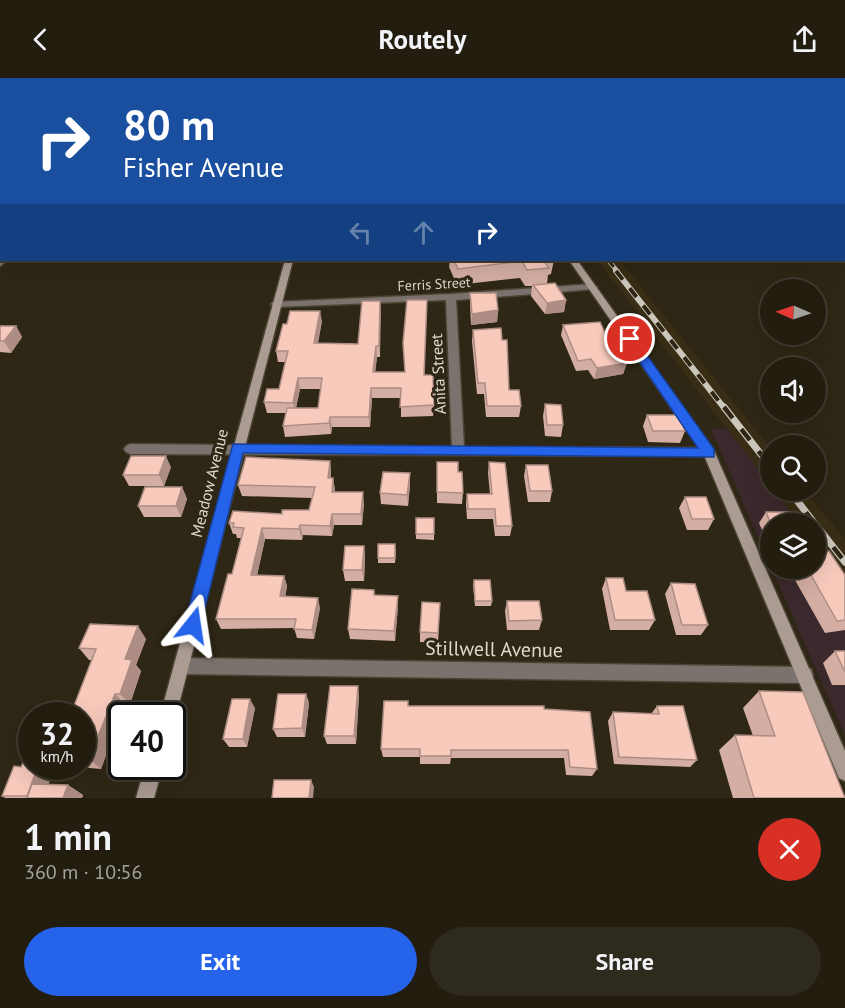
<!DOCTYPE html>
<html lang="en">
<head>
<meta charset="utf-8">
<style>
  body { margin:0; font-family:"PT Sans",sans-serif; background:#2f2a1e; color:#f1f3f6; height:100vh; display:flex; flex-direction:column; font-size:22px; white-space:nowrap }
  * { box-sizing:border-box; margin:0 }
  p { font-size:20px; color:#a3a29f }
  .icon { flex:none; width:33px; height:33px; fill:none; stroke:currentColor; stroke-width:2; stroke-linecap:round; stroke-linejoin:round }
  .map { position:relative; height:720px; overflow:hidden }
  .sheet { display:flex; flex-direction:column; background:#231d10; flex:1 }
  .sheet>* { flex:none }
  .top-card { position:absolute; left:0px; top:0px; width:846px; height:183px; box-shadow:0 6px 24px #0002,0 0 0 2px #403b30; background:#1a4fa0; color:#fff; overflow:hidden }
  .needle { width:39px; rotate:272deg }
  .buttons { position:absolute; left:760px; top:201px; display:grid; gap:12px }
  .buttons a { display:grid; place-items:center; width:66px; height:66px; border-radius:50%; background:#231d10; box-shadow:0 6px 24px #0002,0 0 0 2px #403b30; font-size:30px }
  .speed { position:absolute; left:18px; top:624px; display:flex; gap:12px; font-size:30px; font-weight:700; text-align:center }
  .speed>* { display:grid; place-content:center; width:78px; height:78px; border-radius:50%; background:#231d10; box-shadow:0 6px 24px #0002,0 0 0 2px #403b30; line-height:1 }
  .speed small { font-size:15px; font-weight:400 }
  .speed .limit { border:3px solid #111; border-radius:9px; background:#fff; color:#111 }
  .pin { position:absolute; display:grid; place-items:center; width:51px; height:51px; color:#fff; margin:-26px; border:3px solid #fff; border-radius:50%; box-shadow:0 2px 6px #0007 }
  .me { position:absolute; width:66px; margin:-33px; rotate:15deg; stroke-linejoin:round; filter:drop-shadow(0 0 4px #0008) }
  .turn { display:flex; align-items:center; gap:21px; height:126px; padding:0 24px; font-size:27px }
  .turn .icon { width:78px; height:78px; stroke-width:2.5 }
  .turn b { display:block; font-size:42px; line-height:51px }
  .lanes { display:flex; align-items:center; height:57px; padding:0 24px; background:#0003; justify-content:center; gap:30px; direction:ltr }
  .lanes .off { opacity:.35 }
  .round { display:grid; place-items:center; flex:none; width:63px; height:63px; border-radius:32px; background:#2f2a1e }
  .summary { display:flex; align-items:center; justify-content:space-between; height:102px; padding:0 24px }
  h1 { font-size:36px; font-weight:800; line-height:45px }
  .primary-button { display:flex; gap:12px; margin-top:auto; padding:12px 24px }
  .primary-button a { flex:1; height:69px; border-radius:36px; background:#2563eb; color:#fff; font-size:24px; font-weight:800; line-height:69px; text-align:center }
  .primary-button a+a { background:#2f2a1e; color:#f1f3f6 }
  header { display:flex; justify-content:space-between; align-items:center; height:78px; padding:0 24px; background:#231d10; font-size:27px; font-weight:800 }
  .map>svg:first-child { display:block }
  .built { fill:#392e15 }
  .industrial { fill:#3c292e }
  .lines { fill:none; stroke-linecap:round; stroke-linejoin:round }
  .street-casing { stroke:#4b4333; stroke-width:3 }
  .secondary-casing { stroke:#4b4333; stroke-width:3 }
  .primary-casing { stroke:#4b4333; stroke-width:3 }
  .street { fill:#7b726d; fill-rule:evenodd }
  .secondary { fill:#ab9c93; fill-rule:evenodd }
  .primary { fill:#d0bcb1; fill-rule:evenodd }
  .rail-far2-casing { stroke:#ccc7bb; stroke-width:4.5 }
  .rail-far1-casing { stroke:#ccc7bb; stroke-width:6 }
  .rail-casing { stroke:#ccc7bb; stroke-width:7 }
  .rail-far2 { stroke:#2f2715; stroke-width:3; stroke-dasharray:9; stroke-linecap:butt }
  .rail-far1 { stroke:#2f2715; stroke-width:4; stroke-dasharray:11; stroke-linecap:butt }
  .rail { stroke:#2f2715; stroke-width:4.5; stroke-dasharray:14; stroke-linecap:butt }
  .wall { fill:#d4aea2; fill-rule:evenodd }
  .shaded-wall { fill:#ad8d84 }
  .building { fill:#f7cabc; stroke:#ad8d84; stroke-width:1.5 }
  .route { fill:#2563eb; stroke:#184099; stroke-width:1.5 }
  .labels { text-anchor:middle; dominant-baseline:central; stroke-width:6; stroke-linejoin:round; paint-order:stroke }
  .far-street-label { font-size:14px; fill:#ded9ce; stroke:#2f2715 }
  .street-label { font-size:16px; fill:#ded9ce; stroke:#2f2715 }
  .near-street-label { font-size:20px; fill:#ded9ce; stroke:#2f2715 }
</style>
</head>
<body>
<header><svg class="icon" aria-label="back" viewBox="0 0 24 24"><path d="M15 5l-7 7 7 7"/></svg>Routely<svg class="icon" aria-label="share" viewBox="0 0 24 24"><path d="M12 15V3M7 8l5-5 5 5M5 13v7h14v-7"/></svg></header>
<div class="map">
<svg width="845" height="720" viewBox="0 0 845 720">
  <rect width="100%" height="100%" fill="#2f2715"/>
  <path class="built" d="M597,182H619L771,371V408Z
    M774,413H805L845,461V507L816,468V446L799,445Z"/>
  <path class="industrial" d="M711,351H727L771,408V412L774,413L799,445L771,446V488Z
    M816,468L845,507V657L772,491L816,490Z"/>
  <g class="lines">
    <defs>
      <path id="street" d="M5,0H11L3,2Z
        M112,0H118L110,2Z
        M442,0H448L449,2H443Z
        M844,148H845V154H844Z
        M0,180L7,182L0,188Z
        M592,206L597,209L595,211L456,222L464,369L709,370L713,372L715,375L713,378L130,376L126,374L124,371L126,368L130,366L452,369L446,222L276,229L271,226L273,224L451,216Z
        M182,580L805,589L811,591L813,597L811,603L805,605L182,596L176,594L174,588L176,582Z"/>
      <path id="secondary" d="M328,0H334L335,2H329Z
        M0,22H2V26H0Z
        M844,26H845V30H844Z
        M285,182H293L176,638L172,645V638H160Z
        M569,182H577L715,375L845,673V703L839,700L704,377Z
        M145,688H163L154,720H136Z"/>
      <path id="primary" d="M552,0H561L562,2H553Z
        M844,56H845V62H844Z"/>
    </defs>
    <use href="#street" class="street-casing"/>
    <use href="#secondary" class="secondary-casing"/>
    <use href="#primary" class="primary-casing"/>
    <use href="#street" class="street"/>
    <use href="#secondary" class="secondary"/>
    <use href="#primary" class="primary"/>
    <defs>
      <path id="rail-far2" d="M608,182L618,194"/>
      <path id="rail-far1" d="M616,193L725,331"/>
      <path id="rail" d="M724,329L771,389
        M789,412L815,446
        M816,447L845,484"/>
    </defs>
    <use href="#rail-far2" class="rail-far2-casing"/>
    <use href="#rail-far1" class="rail-far1-casing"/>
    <use href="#rail" class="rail-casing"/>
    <use href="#rail-far2" class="rail-far2"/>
    <use href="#rail-far1" class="rail-far1"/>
    <use href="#rail" class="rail"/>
  </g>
  <path class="wall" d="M450,182H554L551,196L548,197L547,206L566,222L564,234L545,236L531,218L532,208H525L520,200L457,207L449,189Z
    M470,215L498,232L497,244L471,247L470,226Z
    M380,223V279H377L375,294L424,297L434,327L433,338L401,339V320H372L370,349H332L331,356L285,359L283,348L286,335H267L264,324L279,311L285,284H278L276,273L287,246L322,243L318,265L358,266ZM300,311H321L318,330H296Z
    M563,247L608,261L627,285L623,296L594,301L588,292L576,293L561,257Z
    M0,248H16L22,259L11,275L0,274Z
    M473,252L509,312L521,328L519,339H486L484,316H477L472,263Z
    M545,326L563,347L561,359L545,358L543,338Z
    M647,337L685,353L680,365L648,364L643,348Z
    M330,383L331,394V400H333L335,414L364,425L362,447H334L332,458L303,457L302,462L265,461L257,497L284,498L287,508L285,518L320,530L314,561L297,560L294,550L221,551L216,541L232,496L241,460H237L236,456H233L229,445L282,436L309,432L312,420L242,418L238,407Z
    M437,384L458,394L463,415L462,426L437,425Z
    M489,384L512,448L510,458H495L493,441H467L466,426L467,416H490L488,395Z
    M526,387L552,413L550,424H528L524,398Z
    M171,389L164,408H129L123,397Z
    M410,407L408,428L381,426L380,415Z
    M182,409L187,421L181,439H144L138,428Z
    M685,419L714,441L708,452H687L679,430Z
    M766,434L771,446V466H768L759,445Z
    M416,440H434V462L416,461Z
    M364,468L365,479L364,503H345L343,492Z
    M396,471L395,485H378V480Z
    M795,490H816L845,497V552L825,555L791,495Z
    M606,500L655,542L649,552H610L602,511Z
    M474,502L492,523L491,528H475L473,507Z
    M671,505L708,547L701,557H676L665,516Z
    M374,512L375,517L398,528L395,563L350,561L348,551Z
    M507,523L542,542L539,552H507L505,533Z
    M440,525L438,565L420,564V554Z
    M146,561L136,587L141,593L130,626H125L101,691L67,688H82V638L72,633L92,582H89L79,570Z
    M835,573H845V607H832L823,585Z
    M759,613L845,720H733L719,672L735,657L753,658L743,630Z
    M306,616L309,625L305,659H277L273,651Z
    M359,617L356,666H327L324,658Z
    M408,628L544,631L597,691L592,698L566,697L564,680H451L450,686H420V679H383L381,671Z
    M657,628L697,682L690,689L614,686L608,643L613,634L651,636Z
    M255,630L247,669H229L223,661Z
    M55,688L48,707H68L83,717L82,720H5L2,718L21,689Z"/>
  <path class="shaded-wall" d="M566,222L564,234L545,236L547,225Z
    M380,223L381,233L380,279L379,268Z
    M498,232L497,244L471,247L472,236Z
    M320,233L322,243L315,275L314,265Z
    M16,248L22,259L11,275L4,263Z
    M376,268L377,279L374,305L373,294Z
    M627,285L623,296L594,301L597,290Z
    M298,300L300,311L295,335L293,325Z
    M371,310L372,320L370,349L369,339Z
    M330,339L332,349L331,356L329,345Z
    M166,378L171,389L164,408L159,397Z
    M330,383L331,394L330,411L328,400Z
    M410,395V407L408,428L407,417Z
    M333,400L335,411L334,424L332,414Z
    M182,409L187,421L181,439L176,428Z
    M363,414L364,425L362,447L361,436Z
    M332,436L334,447L332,458L330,448Z
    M300,447L303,457L302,462L299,451Z
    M262,450L265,461L255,507L251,497Z
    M364,468L365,479L364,503L362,492Z
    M284,498L287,508L284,528L280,518Z
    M398,518V528L395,563L394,553Z
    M318,520L320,530L314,561L312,552Z
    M138,548L146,561L136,587L141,593L130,626L120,616L125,581Z
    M358,608L359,617L356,666L354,658Z
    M115,616L125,626L101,691L89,681Z
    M306,616L309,625L305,659L302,650Z
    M250,621L255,630L247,669L243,661Z
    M38,688H55L43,720L27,718Z
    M311,702L314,709L313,720H309Z
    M68,707L83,717L82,720H63Z"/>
  <path class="building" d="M454,182H543L549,190L527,192L522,183L458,191Z
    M555,205L566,222L547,225L533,207Z
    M470,215H496L498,232L472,236Z
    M407,222H427L424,297H433L434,327L400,329L401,310H371L369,339H330L329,345L283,348L287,330H318L322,300H298L293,325L264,324L267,311H279L288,273H276L283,246H287L290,233H320L314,265L358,266L362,223H380L379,268H376L373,294H405L403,265Z
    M600,244L608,261L616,260L627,285L597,290L591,281L578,283L563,247Z
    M0,248H16L4,263H0Z
    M501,250L502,262H507L509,312H519L521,328H487L485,305H478L473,252Z
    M545,326L561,327L563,347H547Z
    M647,337H680L685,353H653Z
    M131,378H166L159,397H123Z
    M246,379L330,383L328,400H333L332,414H363L361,436H332L330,448L300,447L299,451L262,450L251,497L284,498L280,518L318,520L312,552L294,551L296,541H216L228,496H232L244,450L233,449L234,445H229L233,433L282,436V432H309L315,409L238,407Z
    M437,384H458V394H462L463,415L437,414Z
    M489,384L505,385L512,448H496L495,431H468L467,416H492Z
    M526,387H548L552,413H530Z
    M383,394L410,395L407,417L380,415Z
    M145,409H182L176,428H138Z
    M685,419H706L714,441H692Z
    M766,434H795L801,446H771Z
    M416,440H434V456H416Z
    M378,466H395V480H378Z
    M345,468H364L362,492H343Z
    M829,473L845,497V542L837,543L807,490H816V475Z
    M606,500H623L626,513H647L655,542H615Z
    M474,502H490L492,523H475Z
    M671,505L695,506L708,547H682Z
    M352,511L374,512V517L398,518L394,553L348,551Z
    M507,523H539L542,542L509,543Z
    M422,524L440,525L438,555L420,554Z
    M90,546L138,548L125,581L132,582L120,616H115L89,681H82V638H44L47,631L72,633L96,571L79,570Z
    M835,573H845V594Z
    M330,608H358L354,658H324Z
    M759,613L803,614L845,720H754L735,657L775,658Z
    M278,616H306L302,650L273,651Z
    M232,621H250L243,661H223Z
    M384,623H408V628H544V631L590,634L597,691L570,689L568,672H451V678H420V671H381Z
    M657,628H683L697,682L619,679L613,634L659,636Z
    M32,665V688H38L27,718H2L14,688L21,689Z
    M274,702H311L309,720H272Z
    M32,706L68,707L63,720H27Z"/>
  <path class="route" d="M630,257L634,259L714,371V379L243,375L201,547L199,553L193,555L186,553L184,547L233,366L698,370L624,261Z"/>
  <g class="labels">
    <g class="far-street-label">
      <text transform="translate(434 206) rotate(-3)">Ferris Street</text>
    </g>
    <g class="street-label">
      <text transform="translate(438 296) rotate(-93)">Anita Street</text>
      <text transform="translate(209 405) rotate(-76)">Meadow Avenue</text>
    </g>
    <g class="near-street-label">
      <text transform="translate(494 571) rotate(1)">Stillwell Avenue</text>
    </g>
  </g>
</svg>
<div class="buttons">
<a><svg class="needle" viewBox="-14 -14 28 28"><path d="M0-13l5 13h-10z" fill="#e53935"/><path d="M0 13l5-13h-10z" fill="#a3a29f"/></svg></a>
<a><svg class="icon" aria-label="sound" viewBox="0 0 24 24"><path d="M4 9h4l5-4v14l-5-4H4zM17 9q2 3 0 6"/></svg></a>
<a><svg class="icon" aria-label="search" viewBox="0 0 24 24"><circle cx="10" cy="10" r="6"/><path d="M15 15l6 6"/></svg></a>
<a><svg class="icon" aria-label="layers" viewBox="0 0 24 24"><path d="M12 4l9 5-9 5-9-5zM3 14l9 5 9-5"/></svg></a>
</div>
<div class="speed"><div>32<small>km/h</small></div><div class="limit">40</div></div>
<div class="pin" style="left:630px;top:261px;background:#d93025"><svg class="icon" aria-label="arrive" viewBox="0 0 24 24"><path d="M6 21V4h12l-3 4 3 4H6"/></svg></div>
<svg class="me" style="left:193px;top:547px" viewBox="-20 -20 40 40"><path d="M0-17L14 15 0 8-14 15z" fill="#2563eb" stroke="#fff" stroke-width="4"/></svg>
<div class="top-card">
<div class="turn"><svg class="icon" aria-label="right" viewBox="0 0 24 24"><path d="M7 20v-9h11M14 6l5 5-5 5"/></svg><div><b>80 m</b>Fisher Avenue</div></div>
<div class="lanes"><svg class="icon off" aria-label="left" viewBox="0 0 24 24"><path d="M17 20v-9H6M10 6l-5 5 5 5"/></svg><svg class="icon off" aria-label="ahead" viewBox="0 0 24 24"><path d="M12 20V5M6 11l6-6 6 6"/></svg><svg class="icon" aria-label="right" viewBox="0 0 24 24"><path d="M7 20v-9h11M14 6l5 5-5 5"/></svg></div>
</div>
</div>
<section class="sheet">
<div class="summary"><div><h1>1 min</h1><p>360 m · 10:56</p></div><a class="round" style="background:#d93025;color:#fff"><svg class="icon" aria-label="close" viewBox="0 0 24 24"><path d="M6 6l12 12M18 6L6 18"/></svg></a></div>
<div class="primary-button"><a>Exit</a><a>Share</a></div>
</section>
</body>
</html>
